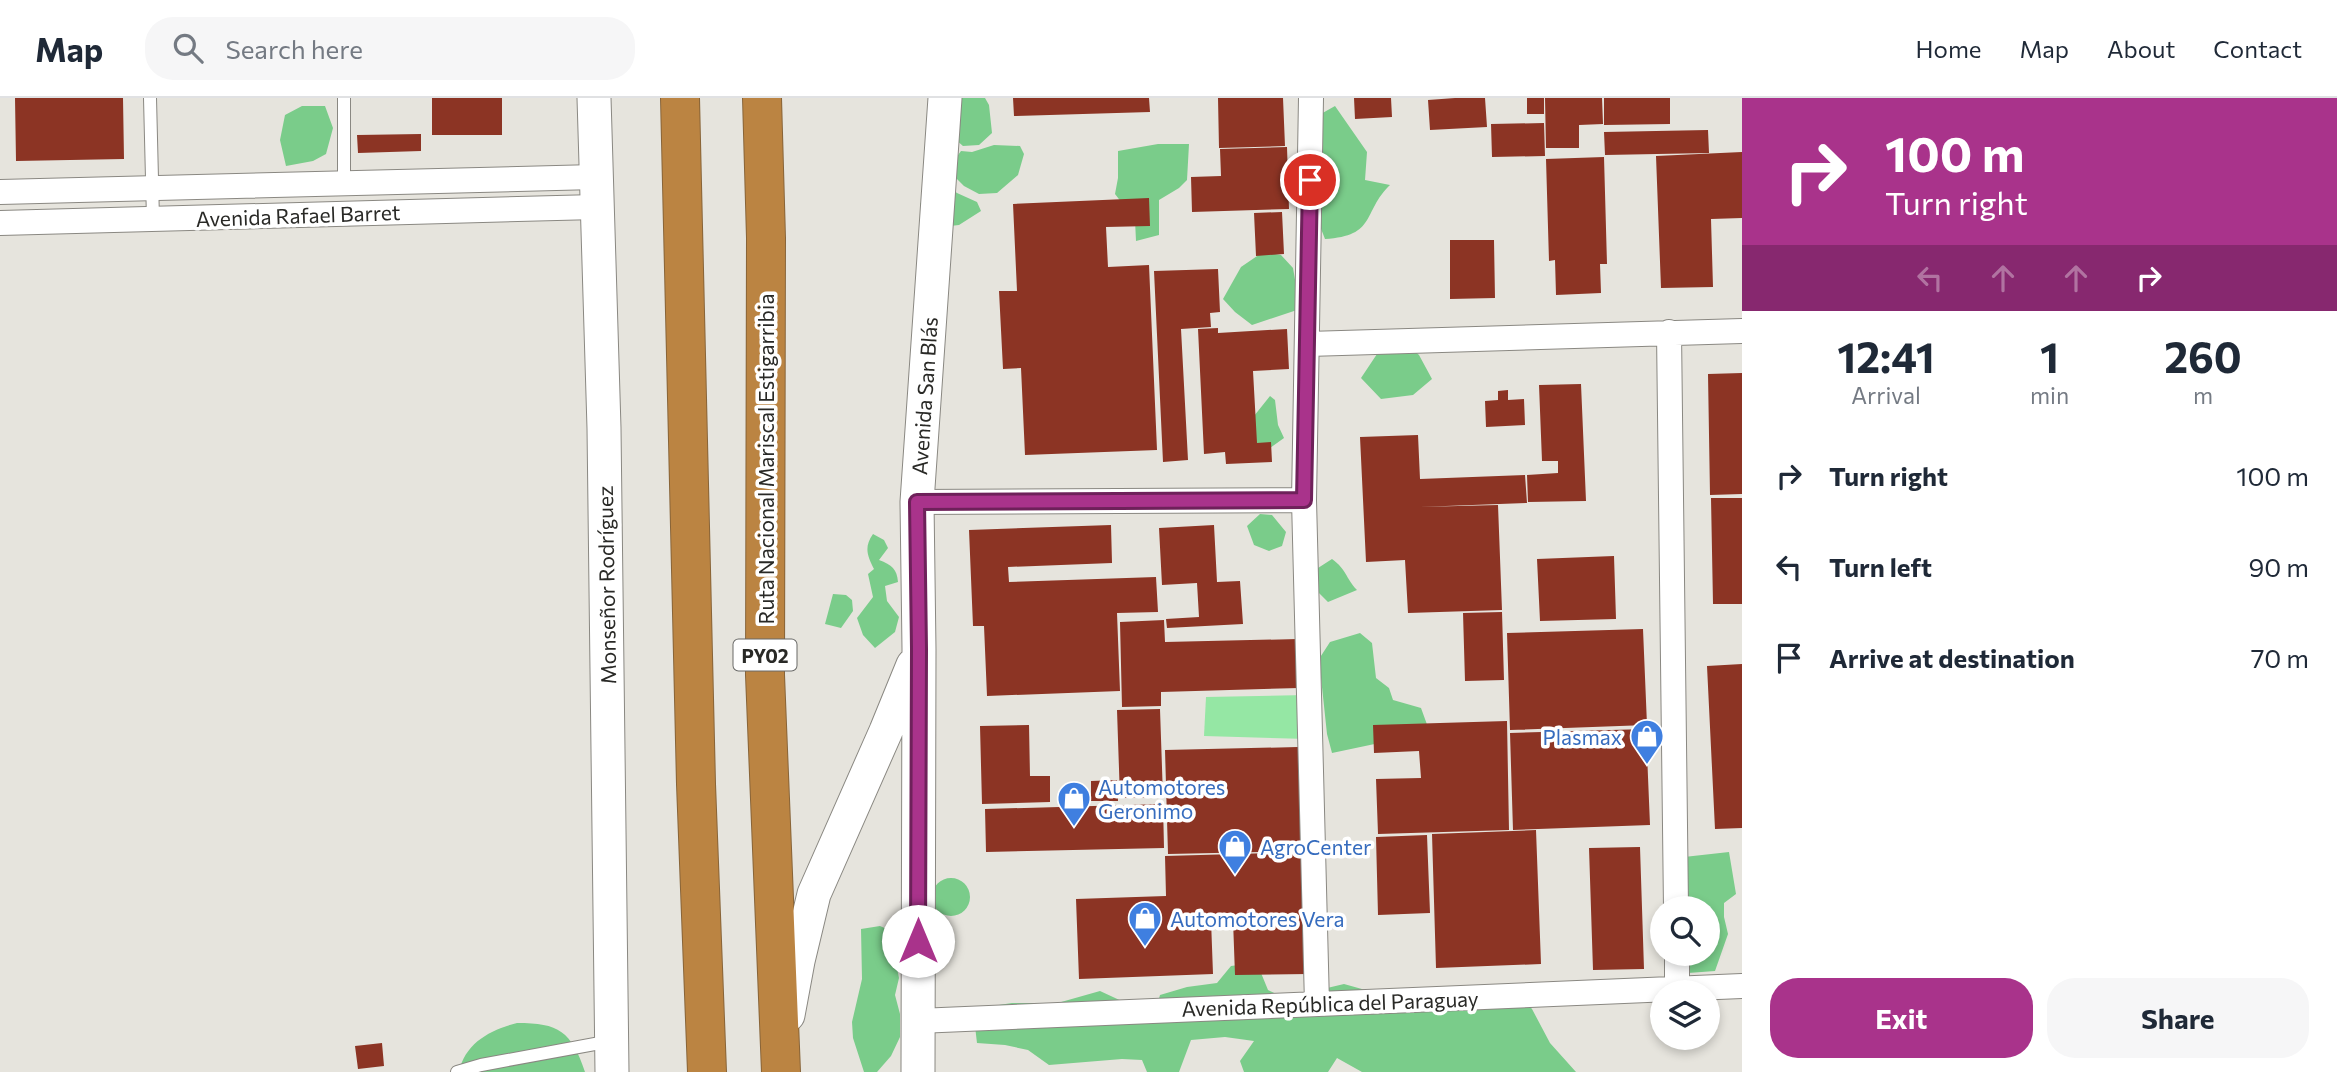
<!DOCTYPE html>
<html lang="en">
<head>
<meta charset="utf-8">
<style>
  body { margin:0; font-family:Commissioner,sans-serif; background:#f6f6f7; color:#1f2937; height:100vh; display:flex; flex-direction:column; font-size:26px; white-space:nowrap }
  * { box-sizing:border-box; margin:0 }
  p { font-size:23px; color:#747a83 }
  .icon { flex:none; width:38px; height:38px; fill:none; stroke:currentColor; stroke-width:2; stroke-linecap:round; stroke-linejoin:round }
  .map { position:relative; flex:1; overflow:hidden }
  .sheet { display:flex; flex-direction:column; background:#fff; width:595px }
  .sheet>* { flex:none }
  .top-card { background:#a9338b; color:#fff; overflow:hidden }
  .controls { position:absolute; left:1650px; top:798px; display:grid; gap:14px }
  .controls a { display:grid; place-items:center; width:70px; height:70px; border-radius:50%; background:#fff; box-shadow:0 4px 10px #0003; font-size:35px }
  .pin { position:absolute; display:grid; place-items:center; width:60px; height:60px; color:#fff; margin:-30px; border:4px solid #fff; border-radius:50%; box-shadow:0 2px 7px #0007 }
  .me { position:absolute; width:77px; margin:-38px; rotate:0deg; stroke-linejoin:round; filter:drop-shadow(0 0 5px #0008) }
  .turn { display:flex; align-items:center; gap:24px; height:147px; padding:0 28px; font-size:32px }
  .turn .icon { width:91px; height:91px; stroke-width:2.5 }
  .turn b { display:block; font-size:49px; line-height:60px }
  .lanes { display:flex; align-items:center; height:66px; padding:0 28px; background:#0003; justify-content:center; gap:35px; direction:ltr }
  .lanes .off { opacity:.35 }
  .eta { display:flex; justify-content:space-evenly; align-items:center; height:119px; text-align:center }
  .eta b { font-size:42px; font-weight:700; line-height:49px }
  .button { display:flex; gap:14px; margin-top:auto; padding:14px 28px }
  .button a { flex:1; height:80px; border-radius:28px; background:#a9338b; color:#fff; font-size:28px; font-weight:700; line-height:80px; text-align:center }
  .button a+a { background:#f6f6f7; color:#1f2937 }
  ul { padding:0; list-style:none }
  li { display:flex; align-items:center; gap:21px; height:91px; padding:0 28px }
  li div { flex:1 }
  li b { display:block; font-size:26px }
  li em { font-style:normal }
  header { display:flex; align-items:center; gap:42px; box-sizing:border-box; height:98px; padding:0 35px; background:#fff; border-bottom:2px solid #e0e1e3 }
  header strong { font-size:33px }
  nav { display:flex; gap:38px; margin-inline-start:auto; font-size:24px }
  .search { width:490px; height:63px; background:#f6f6f7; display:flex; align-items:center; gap:18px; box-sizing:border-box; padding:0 24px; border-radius:28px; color:#747a83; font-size:26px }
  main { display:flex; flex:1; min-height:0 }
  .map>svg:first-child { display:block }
  .green { fill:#95e7a4 }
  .forest { fill:#7acc8a }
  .building { fill:#8c3424 }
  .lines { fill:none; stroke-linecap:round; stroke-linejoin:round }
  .lane-casing { stroke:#8a8882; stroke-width:14 }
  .street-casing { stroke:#8a8882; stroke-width:26 }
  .secondary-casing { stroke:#8a8882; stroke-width:35 }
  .highway-casing { stroke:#886438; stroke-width:40 }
  .lane { stroke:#fff; stroke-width:12 }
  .street { stroke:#fff; stroke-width:24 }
  .secondary { stroke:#fff; stroke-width:33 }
  .highway { stroke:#bb8442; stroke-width:38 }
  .route-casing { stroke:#6e215a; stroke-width:18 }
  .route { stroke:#a9338b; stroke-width:12 }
  .labels { text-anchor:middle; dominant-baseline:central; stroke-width:7; stroke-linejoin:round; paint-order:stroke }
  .shield { fill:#fff; stroke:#696967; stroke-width:2 }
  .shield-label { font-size:19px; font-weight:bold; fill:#292926 }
  .street-label { font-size:21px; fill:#292926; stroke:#fff }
  .shop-label { font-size:21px; fill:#366cbe; stroke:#fff; text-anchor:start }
</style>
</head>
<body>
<header>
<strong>Map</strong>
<div class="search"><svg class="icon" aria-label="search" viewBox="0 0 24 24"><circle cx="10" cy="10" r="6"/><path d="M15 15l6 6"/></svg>Search here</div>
<nav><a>Home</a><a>Map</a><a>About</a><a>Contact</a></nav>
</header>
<main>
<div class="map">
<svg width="1742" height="974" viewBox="0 0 1742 974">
  <rect width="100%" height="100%" fill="#e6e4dd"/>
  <path class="green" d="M1306,597L1308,641L1204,638L1206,599Z"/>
  <path class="forest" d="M931,0H985L989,7L992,35L979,47L963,48L948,35L927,9Z
    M302,8H325L333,30L326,56L313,63L286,68L280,42L285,17Z
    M1335,8L1367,54L1365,82L1390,87C1362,114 1377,138 1325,141L1318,123L1312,21Z
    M1158,46H1189L1187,82L1179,90L1159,102V137L1136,143L1135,122L1115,96L1118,80V53Z
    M994,47L1020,48L1024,56L1018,77L997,95L979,96L964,88L950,74L953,64L961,53L972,54Z
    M946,86L957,95L977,104L981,113L959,127L932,130L920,106L930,93Z
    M1263,154L1281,157L1293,170L1300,211L1252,227L1235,214L1223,201L1241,169Z
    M1385,244H1405L1419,257L1432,281L1413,297L1381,301L1361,280Z
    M1270,298L1275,302L1278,327L1284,340L1263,355L1248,346L1254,318Z
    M1260,416L1272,417L1286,434L1282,448L1269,453L1254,447L1247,428Z
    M873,436L884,442L888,450L879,462C892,467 897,471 898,484L885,488L887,503L899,519L895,534L875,550L863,537L857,520L873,499L868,476L874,471C867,457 864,449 873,436Z
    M1332,461C1347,472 1345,479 1357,492L1328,504L1317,493L1318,470Z
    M833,496L846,497L852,502L853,513L841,530L825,526Z
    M1360,535L1372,545L1376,580L1389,590L1393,602L1421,610L1429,632L1403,640L1332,655L1327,636L1319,561L1330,544Z
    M1729,754L1736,796L1724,805V819L1728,836L1715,873L1688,875L1685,856H1708V810H1683L1684,759Z
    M932 799a19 19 0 1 1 38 0a19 19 0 1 1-38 0Z
    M880,828L896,835L894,855L899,880L895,897L900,916V939L891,958L877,974H864L853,940L852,924L862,881L861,831Z
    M1246,866L1259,870L1268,892L1285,900L1344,886L1369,893H1517L1532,911L1550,945L1576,974H1362L1337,960L1328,974H1244L1240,963L1254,943L1225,939L1191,942L1179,974H1147L1142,962L1122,961L1049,967L1028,952L1005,947L977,945L973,911L1012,905H1032L1047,908L1100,893L1154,918L1160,897L1187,889L1217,885L1231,868Z
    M517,925C559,925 571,933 585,974H459C465,945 490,932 517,925Z"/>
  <path class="building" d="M15,0H123L124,61L16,63Z
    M432,0H502V37H432Z
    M1013,0H1149L1150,14L1014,18Z
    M1218,0H1283L1285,48L1219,50Z
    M1354,0H1391L1392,19L1355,21Z
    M1455,0H1485L1487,29L1430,32L1428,2Z
    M1527,0H1544V16H1527Z
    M1545,0H1602L1603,26L1579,27V50H1546Z
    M1604,0H1670V26L1604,27Z
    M1544,25L1545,58L1492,59L1491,26Z
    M1708,32L1709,55L1605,57L1604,34Z
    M421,36V53L358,55L357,37Z
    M1287,49L1289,111L1192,114L1191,79L1221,78L1220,51Z
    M1742,54V120L1711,121L1713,189L1661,190L1656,58Z
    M1604,59L1607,166H1600L1601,195L1556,197L1555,162L1549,163L1546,61Z
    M1149,100L1150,128L1106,129L1108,169L1149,167L1157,352L1025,357L1021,270L1003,271L999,193H1017L1013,106Z
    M1282,114L1284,156L1256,158L1254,115Z
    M1450,142H1494L1495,200L1450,201Z
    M1218,171L1220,214L1210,215L1211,229L1181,231L1188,362L1163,364L1154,173Z
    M1218,230V235L1287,231L1289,271L1253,273L1257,345L1271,344L1272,364L1226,366L1225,354L1204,356L1198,231Z
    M1742,275V396L1710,397L1708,276Z
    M1581,286L1586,403L1528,404L1527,377L1558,375V363H1542L1539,287Z
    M1508,292V302L1524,301L1525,327L1486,329L1485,303L1498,302V293Z
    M1418,337L1420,381L1525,377L1527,405L1419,409L1498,407L1502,512L1408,515L1405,462L1366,464L1360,339Z
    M1711,400H1742V506H1713Z
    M1111,427L1112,465L1008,469L1009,484L1156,479L1158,514L1117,515L1120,593L987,598L984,528H973L969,432Z
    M1214,427L1217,484L1240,483L1243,526L1167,530L1166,521L1199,519L1197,485L1162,487L1159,430Z
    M1614,458L1616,521L1540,523L1537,461Z
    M1502,514L1504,582L1465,583L1463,515Z
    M1164,522L1165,544L1298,541L1299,590L1161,594V608L1122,609L1120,524Z
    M1643,531L1647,627L1510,632L1507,535Z
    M1742,566V730L1715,731L1707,568Z
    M1160,611L1163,699L1120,700L1117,612Z
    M1507,623L1509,732L1378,736L1376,681L1421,680L1419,653L1374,655L1373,627Z
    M1029,627L1030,678H1050V704L982,706L980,628Z
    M1646,631L1650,727L1513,732L1510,635Z
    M1298,649L1301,753L1168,756L1165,652Z
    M1117,682L1118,703H1091V683Z
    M1163,706L1164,750L986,754L985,711Z
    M1536,732L1541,866L1436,870L1432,736Z
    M1427,737L1430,815L1378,817L1376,739Z
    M1640,749L1644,871L1593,872L1589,750Z
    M1304,754L1308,876L1235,877L1233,822H1211L1213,876L1079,881L1076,801L1166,798L1165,758Z
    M382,945L384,968L358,971L355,948Z"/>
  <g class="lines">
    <defs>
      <path id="lane" d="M150,0L153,121
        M344,85V0
        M457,974L481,967L611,943"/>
      <path id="street" d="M1311,0L1304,402L1317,906
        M0,94L595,79
        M0,125L596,109
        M1669,234L1676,810
        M1308,246L1742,233
        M917,404L1304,402
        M1677,856V890
        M918,923L1742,888"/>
      <path id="secondary" d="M594,0L604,330L612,974
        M788,917L798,863L814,796L886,633L913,567
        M918,974L919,551L917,404L945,0"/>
      <path id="highway" d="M680,0L696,686L707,974
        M762,0L766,140L765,577L781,974"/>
    </defs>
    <use href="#lane" class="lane-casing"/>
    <use href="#street" class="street-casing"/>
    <use href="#secondary" class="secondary-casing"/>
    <use href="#highway" class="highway-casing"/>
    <use href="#lane" class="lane"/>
    <use href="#street" class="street"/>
    <use href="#secondary" class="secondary"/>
    <use href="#highway" class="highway"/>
  </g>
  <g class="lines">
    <defs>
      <path id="route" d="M918,843L919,551L917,404L1304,402L1310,82"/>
    </defs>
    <use href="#route" class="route-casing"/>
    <use href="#route" class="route"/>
  </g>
  <defs>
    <symbol id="shop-pin" viewBox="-11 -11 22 30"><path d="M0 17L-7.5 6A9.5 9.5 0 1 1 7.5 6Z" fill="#3f7fe0" stroke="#fff"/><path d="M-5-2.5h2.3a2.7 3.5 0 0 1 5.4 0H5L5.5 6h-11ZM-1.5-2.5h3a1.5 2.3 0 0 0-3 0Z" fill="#fff"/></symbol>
  </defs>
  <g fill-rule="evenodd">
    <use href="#shop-pin" x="1628" y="619" width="38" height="52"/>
    <use href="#shop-pin" x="1055" y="681" width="38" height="52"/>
    <use href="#shop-pin" x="1216" y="729" width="38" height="52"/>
    <use href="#shop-pin" x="1126" y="801" width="38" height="52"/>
  </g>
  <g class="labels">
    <rect class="shield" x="733.5" y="541.5" width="63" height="31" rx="5"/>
    <g class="shield-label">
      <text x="765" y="557">PY02</text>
    </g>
    <g class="street-label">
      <text transform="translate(298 117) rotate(-2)">Avenida Rafael Barret</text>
      <text transform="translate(924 298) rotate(-86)">Avenida San Blás</text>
      <text transform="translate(765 361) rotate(-90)">Ruta Nacional Mariscal Estigarribia</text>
      <text transform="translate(606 487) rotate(-91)">Monseñor Rodríguez</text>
      <text transform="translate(1330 905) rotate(-2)">Avenida República del Paraguay</text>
    </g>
    <g class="shop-label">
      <text x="1622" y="638" text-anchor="end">Plasmax</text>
      <text x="1098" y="688">Automotores<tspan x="1098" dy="24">Geronimo</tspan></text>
      <text x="1260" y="748">AgroCenter</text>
      <text x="1170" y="820">Automotores Vera</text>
    </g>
  </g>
</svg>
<div class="controls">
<a><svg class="icon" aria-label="search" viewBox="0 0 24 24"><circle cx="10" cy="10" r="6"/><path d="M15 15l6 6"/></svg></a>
<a><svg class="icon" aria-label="layers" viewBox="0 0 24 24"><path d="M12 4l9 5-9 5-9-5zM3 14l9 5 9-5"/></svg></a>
</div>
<div class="pin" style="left:1310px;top:82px;background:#d93025"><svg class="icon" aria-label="arrive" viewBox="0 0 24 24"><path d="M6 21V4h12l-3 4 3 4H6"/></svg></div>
<svg class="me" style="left:918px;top:843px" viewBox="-20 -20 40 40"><circle r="19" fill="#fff"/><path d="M0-13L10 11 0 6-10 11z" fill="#a9338b"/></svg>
</div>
<section class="sheet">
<div class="top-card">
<div class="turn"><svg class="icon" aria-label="right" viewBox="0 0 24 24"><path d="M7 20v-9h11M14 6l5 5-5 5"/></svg><div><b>100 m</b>Turn right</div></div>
<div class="lanes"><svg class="icon off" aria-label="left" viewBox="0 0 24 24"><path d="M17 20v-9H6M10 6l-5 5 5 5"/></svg><svg class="icon off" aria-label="ahead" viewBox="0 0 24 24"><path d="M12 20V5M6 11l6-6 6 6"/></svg><svg class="icon off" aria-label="ahead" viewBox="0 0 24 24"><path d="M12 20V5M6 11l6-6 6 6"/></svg><svg class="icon" aria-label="right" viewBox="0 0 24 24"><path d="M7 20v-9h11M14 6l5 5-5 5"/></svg></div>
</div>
<div class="eta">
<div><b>12:41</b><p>Arrival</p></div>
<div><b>1</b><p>min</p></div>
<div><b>260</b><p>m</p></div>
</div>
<ul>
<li><svg class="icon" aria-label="right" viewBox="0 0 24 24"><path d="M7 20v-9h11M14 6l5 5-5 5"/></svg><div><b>Turn right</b></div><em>100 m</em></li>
<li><svg class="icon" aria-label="left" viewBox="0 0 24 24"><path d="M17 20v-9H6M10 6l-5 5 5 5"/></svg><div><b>Turn left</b></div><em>90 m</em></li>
<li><svg class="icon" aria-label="arrive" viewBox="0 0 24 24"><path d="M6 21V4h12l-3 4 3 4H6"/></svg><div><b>Arrive at destination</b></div><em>70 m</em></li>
</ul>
<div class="button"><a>Exit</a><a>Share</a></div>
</section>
</main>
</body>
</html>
